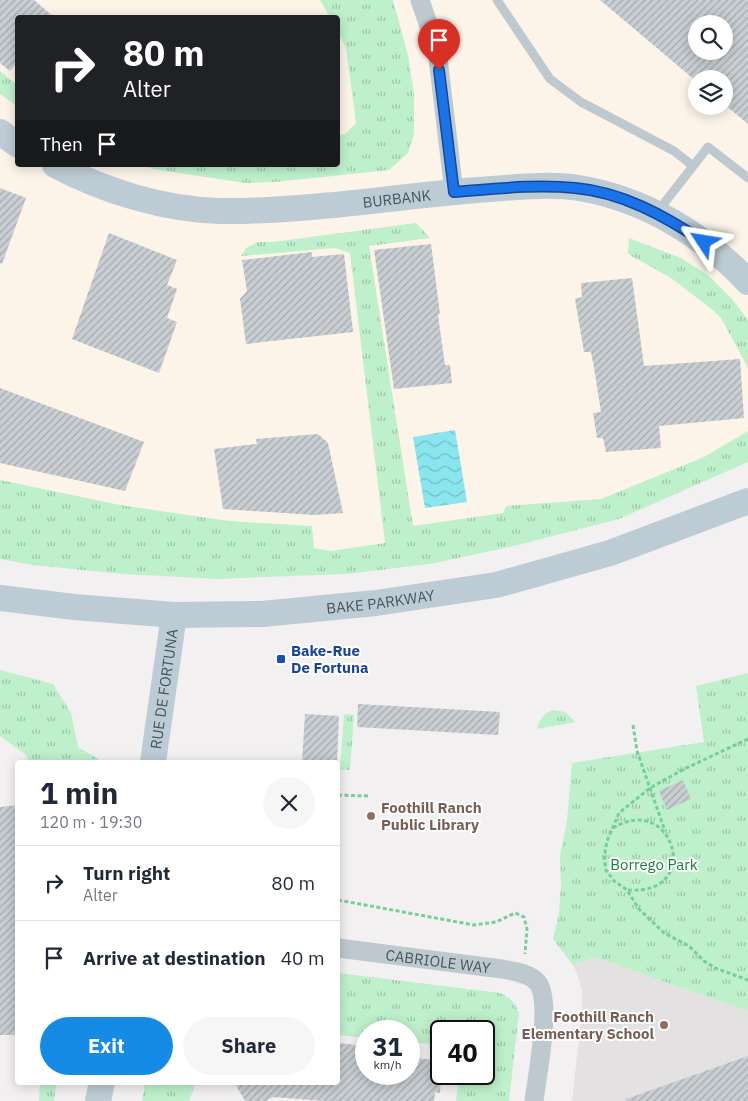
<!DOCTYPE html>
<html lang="en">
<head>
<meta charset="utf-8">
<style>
  body { margin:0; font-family:"IBM Plex Sans",sans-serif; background:#f6f6f7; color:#1f2937; height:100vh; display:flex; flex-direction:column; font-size:19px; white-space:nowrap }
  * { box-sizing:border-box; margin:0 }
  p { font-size:16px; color:#747a83 }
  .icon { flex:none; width:28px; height:28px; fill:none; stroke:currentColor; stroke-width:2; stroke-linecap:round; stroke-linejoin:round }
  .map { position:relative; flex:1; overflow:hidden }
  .panel { position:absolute; left:15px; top:760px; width:325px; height:325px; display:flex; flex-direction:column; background:#fff; border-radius:5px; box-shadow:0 2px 12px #0003 }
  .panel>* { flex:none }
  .banner { position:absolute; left:15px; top:15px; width:325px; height:152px; border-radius:5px; box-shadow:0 2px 12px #0003; background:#202124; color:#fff; overflow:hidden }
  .fabs { position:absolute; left:688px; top:15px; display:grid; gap:10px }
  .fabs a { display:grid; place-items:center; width:45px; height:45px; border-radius:50%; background:#fff; box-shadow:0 2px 12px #0003; font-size:25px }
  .speed { position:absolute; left:355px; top:1020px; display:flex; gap:10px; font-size:25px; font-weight:700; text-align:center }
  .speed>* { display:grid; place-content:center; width:65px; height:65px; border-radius:50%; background:#fff; box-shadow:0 2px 12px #0003; line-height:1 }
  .speed small { font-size:12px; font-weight:400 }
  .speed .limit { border:2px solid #111; border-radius:8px; background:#fff; color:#111 }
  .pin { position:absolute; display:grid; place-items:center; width:42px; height:42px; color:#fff; margin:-51px -21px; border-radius:50% 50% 50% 0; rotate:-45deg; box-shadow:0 0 5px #0007 }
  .pin .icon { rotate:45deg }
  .me { position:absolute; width:55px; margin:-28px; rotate:303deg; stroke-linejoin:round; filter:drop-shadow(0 0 4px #0008) }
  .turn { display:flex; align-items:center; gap:18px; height:105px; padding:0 25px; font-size:22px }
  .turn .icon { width:65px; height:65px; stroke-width:2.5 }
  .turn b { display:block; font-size:35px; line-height:42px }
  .then { display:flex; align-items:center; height:48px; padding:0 25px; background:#0003; gap:10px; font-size:19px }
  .round { display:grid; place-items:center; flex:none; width:52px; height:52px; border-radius:26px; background:#f6f6f7 }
  .summary { display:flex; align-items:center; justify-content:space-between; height:85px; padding:0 25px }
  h1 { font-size:30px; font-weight:700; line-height:38px }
  .button { display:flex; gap:10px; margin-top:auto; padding:10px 25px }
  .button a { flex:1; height:58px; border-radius:30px; background:#168be6; color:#fff; font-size:20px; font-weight:700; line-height:58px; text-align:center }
  .button a+a { background:#f6f6f7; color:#1f2937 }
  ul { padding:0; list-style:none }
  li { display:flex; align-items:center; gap:15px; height:75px; padding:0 25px; border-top:1px solid #e0e1e3 }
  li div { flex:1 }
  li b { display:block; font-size:19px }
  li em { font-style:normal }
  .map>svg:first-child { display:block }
  .commercial { fill:#fcf4e9; fill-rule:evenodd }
  .education { fill:#e3e1e2 }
  .grass { fill:url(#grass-tufts) }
  .water { fill:url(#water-waves) }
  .building { fill:url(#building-hatch); fill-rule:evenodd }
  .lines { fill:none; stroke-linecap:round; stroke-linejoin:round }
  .path { stroke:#75cf97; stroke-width:3; stroke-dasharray:4 2.5; stroke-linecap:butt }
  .lane { stroke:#bdc9cf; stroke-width:9 }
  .street { stroke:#bdc9cf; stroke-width:19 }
  .secondary { stroke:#bdcbd4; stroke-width:26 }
  .route-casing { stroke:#114b97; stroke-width:12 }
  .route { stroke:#1a73e8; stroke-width:9 }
  .transit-dot { fill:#1a4fb4; stroke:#fff; stroke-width:2 }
  .education-dot { fill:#8d6e63; stroke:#fff; stroke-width:2 }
  .labels { text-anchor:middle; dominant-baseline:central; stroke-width:4; stroke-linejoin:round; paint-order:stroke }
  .street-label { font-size:15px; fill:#47565e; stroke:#fff }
  .transit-label { font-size:15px; font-weight:bold; fill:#164399; stroke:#fff; text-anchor:start }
  .education-label { font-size:15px; font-weight:bold; fill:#785e54; stroke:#fff; text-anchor:start }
  .park-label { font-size:15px; fill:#15813e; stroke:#fff }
</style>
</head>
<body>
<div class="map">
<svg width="748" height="1101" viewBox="0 0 748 1101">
  <defs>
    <pattern id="grass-tufts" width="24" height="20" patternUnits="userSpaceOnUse" patternTransform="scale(1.25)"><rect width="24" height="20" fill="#bef0cb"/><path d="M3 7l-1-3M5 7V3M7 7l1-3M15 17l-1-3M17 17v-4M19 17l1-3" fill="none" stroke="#9cc5a8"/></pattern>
    <pattern id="water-waves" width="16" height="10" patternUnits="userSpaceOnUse" patternTransform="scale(1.25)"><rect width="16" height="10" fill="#8ae6ee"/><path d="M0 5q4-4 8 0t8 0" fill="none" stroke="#73bdc4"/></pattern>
    <pattern id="building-hatch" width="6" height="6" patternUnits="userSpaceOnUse" patternTransform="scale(1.25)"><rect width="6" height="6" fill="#c9ced2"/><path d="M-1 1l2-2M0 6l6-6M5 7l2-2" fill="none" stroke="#a5aaae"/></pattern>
  </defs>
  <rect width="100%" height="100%" fill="#f2f0f0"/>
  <path class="commercial" d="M0,0H748V462L619,519L514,546L430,564L346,574L216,579L123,574L32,565L0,559ZM18,18H338V165H18ZM696,24H724V51H696ZM696,79H724V106H696Z"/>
  <path class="education" d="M594,957L748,1011V1101H572L582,1012V991L578,976L573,965Z"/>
  <path class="grass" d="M320,0H393L408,55L414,93V134L408,153L389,170L275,182L245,183L153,169L142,165H338V135L345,134L356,123L346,48L338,32V18L330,17Z
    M0,71L17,85V106L0,94Z
    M416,223L430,238L369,246L413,526L503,513L506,506L601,499L704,457L748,431V462L619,519L514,546L430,564L346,574L216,579L123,574L32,565L0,559V480L120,505L229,521L312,526L314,548L331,551L385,543L350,253L335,248L241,256L246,248L258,242H273Z
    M629,238L681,258L709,276L732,299L748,320V368L721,318L714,311L671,278L628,254Z
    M0,670L53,684L71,713L78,747L103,762H29L26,755L0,736Z
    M748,673V1011L594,957L573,965L553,939L559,913L561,884L560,856L567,821L572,763L704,742L696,686Z
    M553,710L565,712L576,722L537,729C540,718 543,714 553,710Z
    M344,714L354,715L350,770H340Z
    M338,973L500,993C510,998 515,1002 519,1013L509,1101H456L459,1074H484V1031H441V1045L409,1042V1031H366V1038L338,1035Z
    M40,1083H56L54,1101H39Z
    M145,1083V1082L196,1083L189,1101H142Z"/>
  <path class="water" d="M455,430L467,502L425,508L413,437Z"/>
  <path class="building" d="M0,0H34L55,18H18V62L10,71L0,63Z
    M600,0H748V124L724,104V79H696V81ZM696,24H724V51H696Z
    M0,188L26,198L2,264L0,263Z
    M109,233L177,260L167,285L177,289L167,318L177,322L159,373L72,339Z
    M431,244L440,314L438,315L445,365H450L452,383L394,389L374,250Z
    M312,252V257L344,254L353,332L246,344L240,299L247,291L242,260Z
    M632,278L644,366L740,359L744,418L659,426L661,448L606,452L603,438H597L593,413L601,412L594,368L591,352H584L575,299L582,297L581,283Z
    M0,388L144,442L125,491L0,463Z
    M318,434L328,443L343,513L314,515L223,509L214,449L257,444L256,439Z
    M358,704L500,712L498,735L357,727Z
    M305,714L339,716L337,762H302Z
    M683,780L691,799L667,810L659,791Z
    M18,805V1035H0V807Z
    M338,1043L366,1046V1074H409L411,1058L438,1060L437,1076H441L440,1093L435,1092L434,1101H325L273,1097L266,1101H245L234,1082H338Z
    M748,1056V1101H626V1099Z"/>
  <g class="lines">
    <path class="path" d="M633,725L637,751L665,831
      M748,739L684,769L650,788L619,813L607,841L604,857L606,870L614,881L627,890L639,909L664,933L689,946L704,961L715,968L748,980
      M338,795L369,796
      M613,828C674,791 704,896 628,890
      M338,900L474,925L496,922L515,913L524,917L527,929L525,954"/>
    <path class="lane" d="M497,0L550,79L581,102L674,151L693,166
      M658,211L708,147L748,178"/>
    <g class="street">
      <path d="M420,0L437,50L454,192"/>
      <path id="s1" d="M338,948L502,969C513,971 530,973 538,983C552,1002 537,1076 534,1101"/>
    </g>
    <g class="secondary">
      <path d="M0,132L18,145"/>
      <path id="s2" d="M55,165C104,191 165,210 221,211C259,212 297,208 334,205C382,200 429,194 477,190C510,188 546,183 579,188C644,199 703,234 748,282"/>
      <path id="s3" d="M0,598L74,607L174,615L262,614L376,603L496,585L610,553L748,501"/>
      <path id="s4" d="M153,762L174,615"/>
      <path d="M98,1101L102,1082"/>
    </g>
  </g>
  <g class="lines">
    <defs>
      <path id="route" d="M439,70L454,192C494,189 535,184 575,188C622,192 665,216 704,242"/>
    </defs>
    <use href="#route" class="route-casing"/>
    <use href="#route" class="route"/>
  </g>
  <rect class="transit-dot" x="276" y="654" width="10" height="10" rx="2.5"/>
  <g class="education-dot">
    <circle cx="371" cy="816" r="5"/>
    <circle cx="664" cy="1025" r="5"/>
  </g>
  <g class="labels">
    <g class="street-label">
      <text stroke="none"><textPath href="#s2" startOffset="350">BURBANK</textPath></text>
      <text stroke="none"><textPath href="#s3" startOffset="382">BAKE PARKWAY</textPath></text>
      <text stroke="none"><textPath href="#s4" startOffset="74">RUE DE FORTUNA</textPath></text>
      <text stroke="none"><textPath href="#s1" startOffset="101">CABRIOLE WAY</textPath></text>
    </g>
    <g class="transit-label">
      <text x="291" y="650">Bake-Rue<tspan x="291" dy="17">De Fortuna</tspan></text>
    </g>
    <g class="education-label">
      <text x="381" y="807">Foothill Ranch<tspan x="381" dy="17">Public Library</tspan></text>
      <text x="654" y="1016" text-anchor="end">Foothill Ranch<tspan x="654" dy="17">Elementary School</tspan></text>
    </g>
    <g class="park-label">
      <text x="654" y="864">Borrego Park</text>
    </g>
  </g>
</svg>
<div class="fabs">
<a><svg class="icon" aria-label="search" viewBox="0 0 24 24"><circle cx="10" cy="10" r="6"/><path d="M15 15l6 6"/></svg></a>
<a><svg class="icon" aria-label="layers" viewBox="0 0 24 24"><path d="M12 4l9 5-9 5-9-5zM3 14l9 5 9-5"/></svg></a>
</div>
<div class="speed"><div>31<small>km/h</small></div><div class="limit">40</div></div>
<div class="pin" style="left:439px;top:70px;background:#d93025"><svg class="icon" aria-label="arrive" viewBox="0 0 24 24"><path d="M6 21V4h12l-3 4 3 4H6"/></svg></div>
<svg class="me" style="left:704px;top:242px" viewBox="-20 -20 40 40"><path d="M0-17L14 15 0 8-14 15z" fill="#1a73e8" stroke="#fff" stroke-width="4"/></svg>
<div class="banner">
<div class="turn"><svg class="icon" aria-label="right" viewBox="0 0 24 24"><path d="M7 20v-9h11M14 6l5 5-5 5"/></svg><div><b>80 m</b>Alter</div></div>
<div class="then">Then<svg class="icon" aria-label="arrive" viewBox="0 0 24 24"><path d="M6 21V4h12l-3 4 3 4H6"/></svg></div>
</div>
<section class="panel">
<div class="summary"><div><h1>1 min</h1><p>120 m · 19:30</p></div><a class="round"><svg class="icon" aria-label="close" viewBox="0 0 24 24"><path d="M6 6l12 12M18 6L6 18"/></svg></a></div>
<ul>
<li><svg class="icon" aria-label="right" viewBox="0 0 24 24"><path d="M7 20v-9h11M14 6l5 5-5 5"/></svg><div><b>Turn right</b><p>Alter</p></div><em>80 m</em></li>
<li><svg class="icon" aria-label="arrive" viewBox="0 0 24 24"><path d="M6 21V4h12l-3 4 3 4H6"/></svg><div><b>Arrive at destination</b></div><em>40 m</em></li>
</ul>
<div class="button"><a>Exit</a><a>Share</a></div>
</section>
</div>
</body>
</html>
